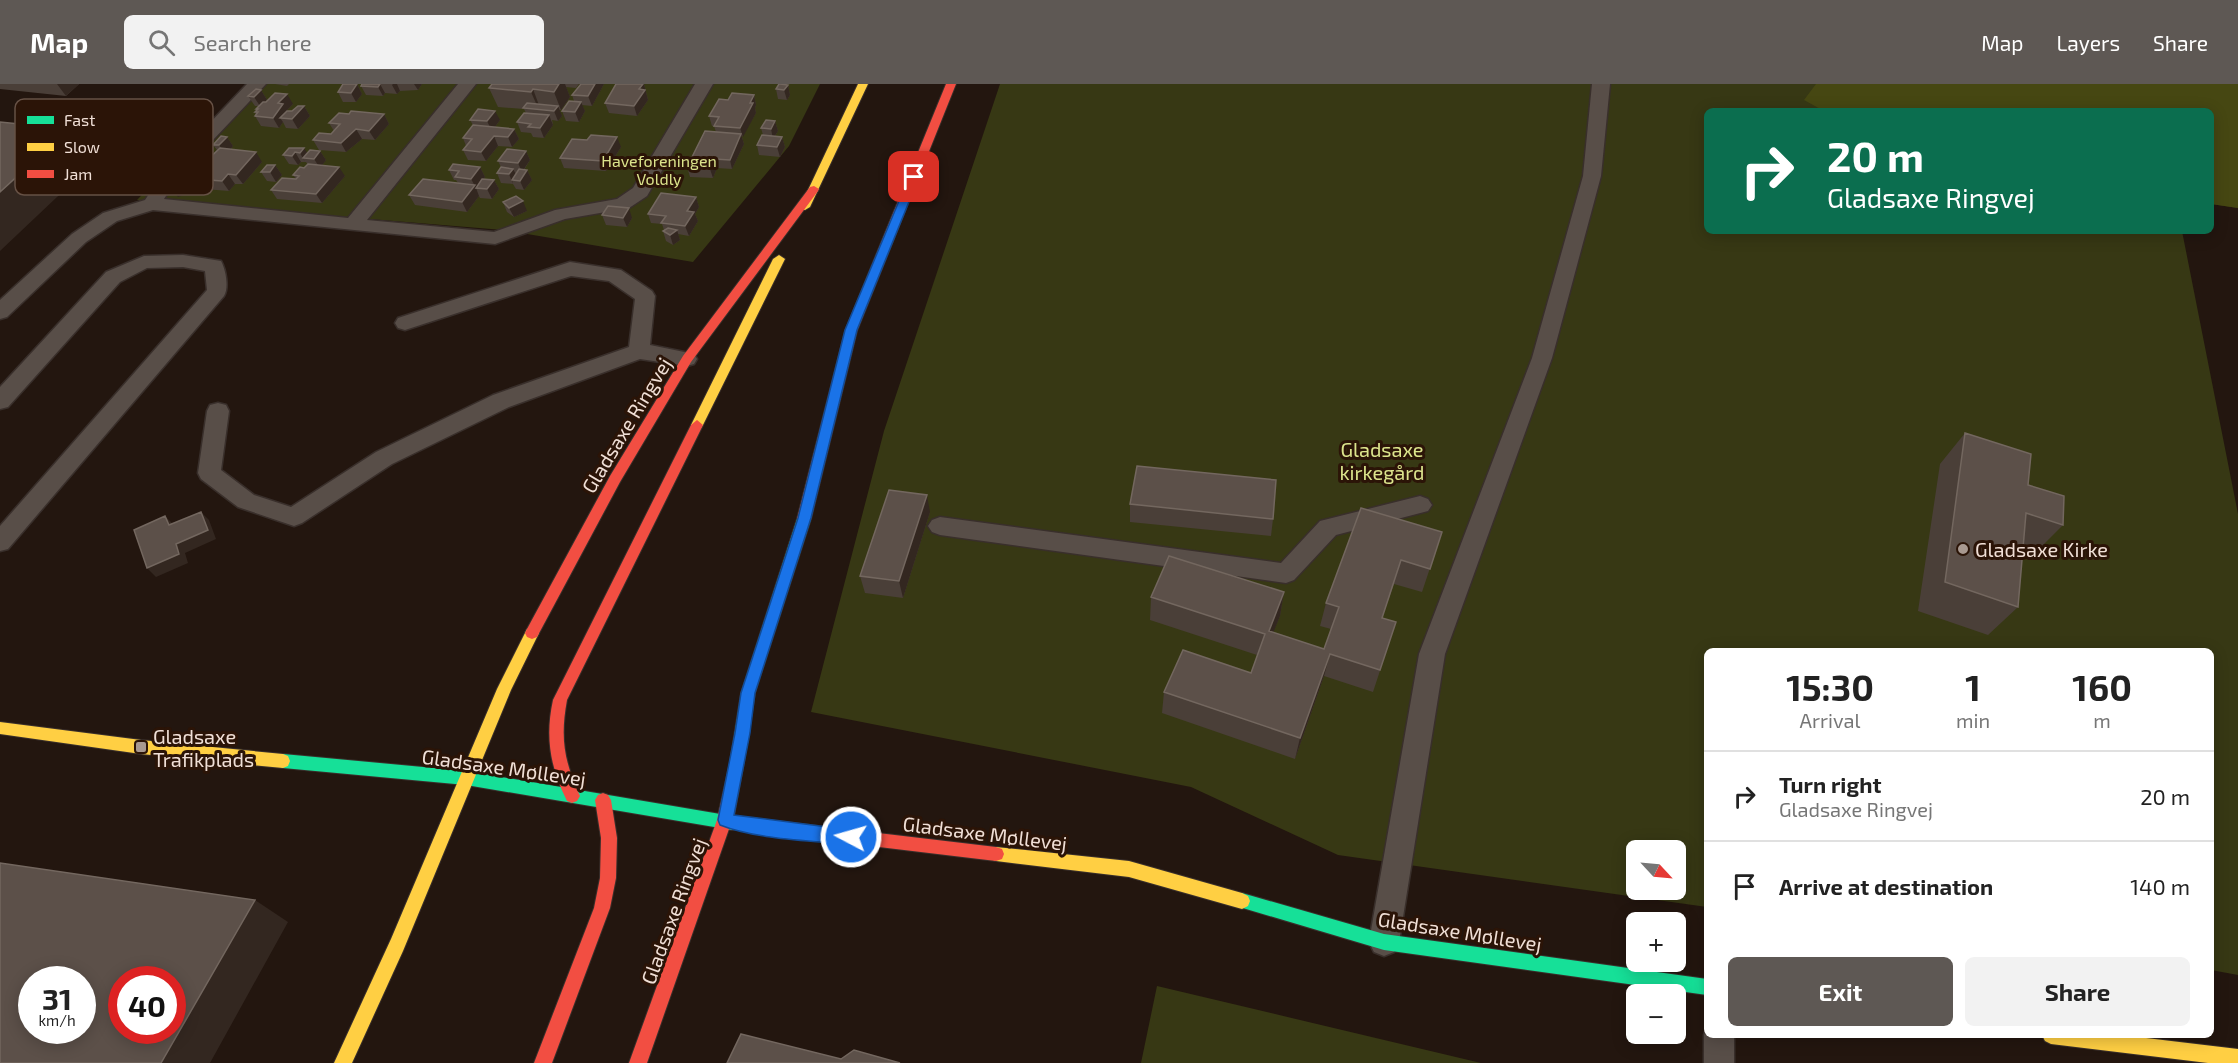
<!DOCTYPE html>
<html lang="en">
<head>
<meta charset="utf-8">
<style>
  body { margin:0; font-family:"Exo 2",sans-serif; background:#f2f2f2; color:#222; height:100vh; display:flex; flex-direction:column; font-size:22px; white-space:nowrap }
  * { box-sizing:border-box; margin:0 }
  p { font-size:20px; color:#767676 }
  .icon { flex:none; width:33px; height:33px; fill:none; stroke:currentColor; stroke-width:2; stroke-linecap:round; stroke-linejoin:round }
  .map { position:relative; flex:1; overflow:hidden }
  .side { position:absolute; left:1704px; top:564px; width:510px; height:390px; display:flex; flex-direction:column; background:#fff; border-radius:9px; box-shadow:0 3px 15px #0003 }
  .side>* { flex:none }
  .banner { position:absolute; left:1704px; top:24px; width:510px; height:126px; border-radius:9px; box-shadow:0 3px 15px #0003; background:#0b6e4f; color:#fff; overflow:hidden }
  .needle { width:39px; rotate:116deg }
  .buttons { position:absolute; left:1626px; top:756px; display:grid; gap:12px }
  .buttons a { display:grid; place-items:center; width:60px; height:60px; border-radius:9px; background:#fff; box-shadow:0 3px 15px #0003; font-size:30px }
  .speed { position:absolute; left:18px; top:882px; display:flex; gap:12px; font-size:30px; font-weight:700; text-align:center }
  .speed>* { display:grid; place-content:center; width:78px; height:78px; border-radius:50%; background:#fff; box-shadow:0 3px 15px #0003; line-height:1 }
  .speed small { font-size:15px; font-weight:400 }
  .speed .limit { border:9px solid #d22; background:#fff; color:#111 }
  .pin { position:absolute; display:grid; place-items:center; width:51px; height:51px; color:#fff; margin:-26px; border-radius:12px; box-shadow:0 3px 9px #0006 }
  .me { position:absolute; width:66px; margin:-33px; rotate:276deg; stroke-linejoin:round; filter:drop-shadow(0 0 4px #0008) }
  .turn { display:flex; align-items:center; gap:21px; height:126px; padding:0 24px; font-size:27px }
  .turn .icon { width:78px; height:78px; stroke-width:2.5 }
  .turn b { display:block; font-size:42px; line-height:51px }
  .eta { display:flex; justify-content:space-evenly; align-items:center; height:102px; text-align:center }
  .eta b { font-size:36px; font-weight:700; line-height:42px }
  .button { display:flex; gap:12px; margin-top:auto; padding:12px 24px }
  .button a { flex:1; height:69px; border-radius:9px; background:#5e5854; color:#fff; font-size:24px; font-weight:700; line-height:69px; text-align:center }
  .button a+a { background:#f2f2f2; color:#222 }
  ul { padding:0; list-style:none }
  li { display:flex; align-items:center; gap:18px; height:90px; padding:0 24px; border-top:2px solid #e0e0e0 }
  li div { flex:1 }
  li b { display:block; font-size:22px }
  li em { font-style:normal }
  header { display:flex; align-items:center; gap:36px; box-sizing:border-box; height:84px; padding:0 30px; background:#5e5854; color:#fff }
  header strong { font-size:28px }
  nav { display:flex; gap:33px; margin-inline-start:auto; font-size:21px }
  .search { width:420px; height:54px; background:#f2f2f2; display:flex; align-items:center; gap:15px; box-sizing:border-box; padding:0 21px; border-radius:9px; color:#767676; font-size:22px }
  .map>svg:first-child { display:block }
  .green { fill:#373814; fill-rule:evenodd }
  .forest { fill:#464712 }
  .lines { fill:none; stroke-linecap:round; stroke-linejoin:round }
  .lane-casing { stroke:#392f2b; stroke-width:3 }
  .fast-casing { stroke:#392f2b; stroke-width:2 }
  .slow-casing { stroke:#392f2b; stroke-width:2 }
  .jam-casing { stroke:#392f2b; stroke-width:2 }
  .lane { fill:#584e48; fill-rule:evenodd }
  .fast { fill:#16e098; fill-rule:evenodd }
  .slow { fill:#ffcf43; fill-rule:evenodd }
  .jam { fill:#f24e42; fill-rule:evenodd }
  .wall { fill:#4a3f38 }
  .shaded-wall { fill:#332720 }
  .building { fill:#5c5049; stroke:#73675f; stroke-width:1.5; fill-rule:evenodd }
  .route { fill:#1a73e8; stroke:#114b97; stroke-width:1.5 }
  .poi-dot { fill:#a89990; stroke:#2b1407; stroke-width:2 }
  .labels { text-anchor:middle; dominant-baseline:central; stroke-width:6; stroke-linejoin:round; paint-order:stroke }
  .far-park-label { font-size:16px; fill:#dce48c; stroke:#2b1407 }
  .street-label { font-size:20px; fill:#f0dfd6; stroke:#2b1407 }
  .park-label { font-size:20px; fill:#dce48c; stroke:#2b1407 }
  .poi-label { font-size:20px; fill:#f0dfd6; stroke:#2b1407; text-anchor:start }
  .key { fill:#2b1407; stroke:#665145; stroke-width:1.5 }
  .key-label { font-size:16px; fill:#f0dfd6 }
</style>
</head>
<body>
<header>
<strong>Map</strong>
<div class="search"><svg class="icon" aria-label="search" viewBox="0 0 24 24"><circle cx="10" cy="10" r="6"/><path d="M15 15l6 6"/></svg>Search here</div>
<nav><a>Map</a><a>Layers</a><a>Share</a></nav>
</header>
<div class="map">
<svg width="2238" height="979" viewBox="0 0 2238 979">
  <rect width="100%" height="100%" fill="#23160f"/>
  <path class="green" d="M248,0H820L789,62L693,178L503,146L137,116Z
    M1000,0H2238V124L2211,120V27H1707V147H2182L2238,430V891L2211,886V567H1707V823L1338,771L1191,703L811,628L884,347ZM1636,766H1676V806H1636Z
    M1157,902L1481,979H1141Z"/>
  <path class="forest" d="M1816,0H2238V124L2211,120V27H1824L1804,16Z"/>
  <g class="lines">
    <defs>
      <path id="lane" d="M247,0H266L178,93L164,115L348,134L458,0H476L367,136L494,148L555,126L617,115L633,104L695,0H713L647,112L629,124L565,135L495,160L153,126L117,137L86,158L7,233L0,235V216L72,150L103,129L145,116L165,86Z
        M1592,0H1610L1601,92L1552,274L1445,570L1399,858L1394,868L1384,872L1374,868L1369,858L1419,570L1532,274L1583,92Z
        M183,171L221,177C226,186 229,204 224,212L8,465L0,467V442L207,206L205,187L183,183L147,184L120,198L8,323L0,325V303L106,188L144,172Z
        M570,178L621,186L652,207L655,212L650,261L694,270L697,275L694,280L687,282L640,275L509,323L392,380L302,439L294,442L238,423L201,395L198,389L207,327L210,321L218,319L226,321L229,327L221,386L254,411L291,423L376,368L493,311L629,263L635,215L609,197L571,192L405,246L398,244L395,239L398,234Z
        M1420,412L1428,415L1432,421L1428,427L1336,451L1294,496L1286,499L940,451L932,448L928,442L932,436L940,433L1281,479L1320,437Z
        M1707,943V951H1734V979H1704V951Z"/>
      <path id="fast" d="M804,430L811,435L755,609L744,678L742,683L737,685L732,683L730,678L741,609L797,435Z
        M283,670L466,687L732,732L737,734L740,739L737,744L732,746L466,701L283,684L278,682L276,677L278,672Z
        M1242,809L1384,850L1707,895V911L1384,866L1236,822L1234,817L1236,812Z"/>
      <path id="slow" d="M858,0H868L810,123L805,126L801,125L800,123Z
        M779,171L785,175L703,341L701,344H693L691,341L773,175Z
        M532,543L537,545L539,549L511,606L403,867L352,979H334L391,855L497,605L527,545Z
        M0,638L141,656L283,670L288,672L290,677L288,682L283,684L141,670L0,650Z
        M996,763L1129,777L1242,809L1248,812L1250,817L1248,822L1242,825L1129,793L996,777L990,775L988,770L990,765Z
        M2042,951H2121L2238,965V979H2208L2051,960L2045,957Z"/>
      <path id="jam" d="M946,0H956L857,247L811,435L804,440L799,439L797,435L845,247Z
        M814,102L819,105L818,107L691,278L620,398L537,553L532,555L527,553L525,549L527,545L610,392L683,272L810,103Z
        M697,336L703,341L567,616C560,654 564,677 580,712L577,717L572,719L567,717C550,683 545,653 553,616L691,341Z
        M737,671L742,673L744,678L734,732L996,763L1002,765L1004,770L1002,775L996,777L729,745L647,979H629L717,736L730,678L732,673Z
        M603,709L608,711L611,716L617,754L616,794L610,824L552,979H534L594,824L600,794L601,754L595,716L598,711Z"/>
    </defs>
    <use href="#lane" class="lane-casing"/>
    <use href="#fast" class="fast-casing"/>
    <use href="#slow" class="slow-casing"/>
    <use href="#jam" class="jam-casing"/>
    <use href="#lane" class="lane"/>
    <use href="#fast" class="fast"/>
    <use href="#slow" class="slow"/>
    <use href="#jam" class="jam"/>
  </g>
  <path class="wall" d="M0,0H79L66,12L0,5Z
    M275,0H289L287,2Z
    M357,0L362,10L356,18H343L338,8Z
    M362,0H422L418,6L400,7L397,10L385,9L383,12L366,11L361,2Z
    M492,0H579L576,4L566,3L570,13L561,26H559L562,32L558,37L552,36L553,41L544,54L533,53L531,49L521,48L517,38L526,29L524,25L498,23L489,4Z
    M581,0H604L592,22L582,21L585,27L579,38L566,37L562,27L574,17L572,11Z
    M644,0L648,16L637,32L609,29L605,19Z
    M788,1L790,11L787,16L778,15L776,5Z
    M261,6L267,16L265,18L293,20L287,26V27H292L304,22L310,32L298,45L286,44L283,38L279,44L261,42L255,32L256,31L255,28L258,22H255L248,12Z
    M754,11L756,21L755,24L756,29L742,53L744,60L732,85L717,84L713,94L690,93L687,83L716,48L714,42H712L709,32L728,16Z
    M349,30H384L389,40L375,56L362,55L346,68L319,66L313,56L331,50L334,47L329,39Z
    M470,36H500L495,43L514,45L519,55L512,63L498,62L486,77L468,76L463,66L466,62L463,54L473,41Z
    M775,37L778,47L775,52L782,53L785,63L780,73L759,71L757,61L763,51L761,44Z
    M227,53L233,62L231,65L262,78L243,100H235L229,107L204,105L197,95L202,89L199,84L217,66L213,61Z
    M587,56L621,63L606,87L564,84L560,74Z
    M289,64L307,69L320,67L326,76L322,81L345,92L322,119L277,115L271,106L296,95L293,91L304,84L308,81L306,78H301L298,81L289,80L283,71Z
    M526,67L530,76L524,86H527L532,96L524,106L516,105L513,100L501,99L497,89L501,83L498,77Z
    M275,81L282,91L276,98L267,97L261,88Z
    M480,83L485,93L483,95L494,96L499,105L492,115L480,114L479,112L467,128L415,121L409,111L458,99L456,96H454L449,86Z
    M696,113L699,123L695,130L698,137L689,152L678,150L680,156L673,161L666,157L663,147L664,146L662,140L651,139L648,130Z
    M503,118L527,127L514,133L507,128Z
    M602,131L632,134L627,143L606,141Z
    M1965,349L2028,401L2063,441L2033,471L2023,467L2018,523L1988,551L1918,527L1940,380Z
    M1130,420L1273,435L1271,452L1130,438Z
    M930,428L903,514L865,509L860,492Z
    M1442,448L1422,508L1394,500L1382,534L1396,538L1373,608L1324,592L1295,675L1162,629L1164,608L1251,589L1257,571L1150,536L1151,513L1284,508L1280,532L1273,548L1324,565L1331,545L1320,542L1326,519Z"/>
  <path class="shaded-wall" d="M57,0H79L66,12Z
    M357,0L362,10L356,18L351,9Z
    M380,0L385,9L383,12L378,3Z
    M393,0H397L400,7L397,10L392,1Z
    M414,0H422L418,6Z
    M559,0H565L570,13L561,26L554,8Z
    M595,0H604L592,22L588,12Z
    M636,0H644L648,16L637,32L634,22Z
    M788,1L790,11L787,16L784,6Z
    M533,5L540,24L539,26L531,8Z
    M261,6L267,16L260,22L254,13Z
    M287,10L293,20L287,26L289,29L280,34L283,38L279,44L273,34L278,19Z
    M754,11L756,21L755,24L756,29L743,53L740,44Z
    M581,18L585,27L579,38L575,28Z
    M304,22L310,32L298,45L292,35Z
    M558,22L562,32L558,37L554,27Z
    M495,27L500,36L492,47L487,37Z
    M384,30L389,40L375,56L369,47Z
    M549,31L553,41L544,54L540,44Z
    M775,37L778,47L773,55L771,45Z
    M69,45L94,78L0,167V108Z
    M356,45L362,55L346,68L341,59Z
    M514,45L519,55L512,63L508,53Z
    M741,50L744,60L732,85L730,76Z
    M494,52L498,62L486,77L481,68Z
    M227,53L233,62L226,71L219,61Z
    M617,53L621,63L606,87L603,77Z
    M782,53L785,63L780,73L777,63Z
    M304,64L310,73L303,74L305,78L300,69Z
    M320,67L326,76L320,84L314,75Z
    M526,67L530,76L522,88L518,79Z
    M256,68L262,78L243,100L236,91Z
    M295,68L301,78L298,81L292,72Z
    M714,75L717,84L713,94L710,85Z
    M275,81L282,91L276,98L270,88Z
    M339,83L345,92L322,119L316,110Z
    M480,83L485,93L476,104L479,112L467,128L462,118L475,102L471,95Z
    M513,85L518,94L512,96L513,100L509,90Z
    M527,86L532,96L524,106L520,97Z
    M228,90L235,100L229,107L222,97Z
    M494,96L499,105L492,115L487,105Z
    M185,97L192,107L178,113L171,103Z
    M696,113L699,123L695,130L698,137L689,152L685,142L687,127Z
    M523,117L527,127L514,133L509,124Z
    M629,124L632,134L627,143L623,134Z
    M677,146L680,156L673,161L670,151Z
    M927,411L930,428L903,514L899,497Z
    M201,428L209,436L216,455L185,469L188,479L156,493L147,484L176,460Z
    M165,432L174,441H169Z
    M1284,508L1280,532L1265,569L1269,547Z
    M1330,570L1324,592L1295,675L1300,654Z
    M255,816L288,838L210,979H161Z"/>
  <path class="building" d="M343,0H357L351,9L338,8Z
    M362,0H380L378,3L361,2Z
    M492,0H559L554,8L533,5L531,8L489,4Z
    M581,0H595L588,12L572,11Z
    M616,0H643L639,5L645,6L634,22L605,19Z
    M779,0H780L788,1L784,6L776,5Z
    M256,5L261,6L254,13L248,12Z
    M275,9L287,10L278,19L283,20L273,34L255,32L258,28H255L258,25H256L263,18H266Z
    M732,9L754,11L750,19H753L740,44L714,42L719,33L709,32L719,15L728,16Z
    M569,17L581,18L575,28L562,27Z
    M527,19L558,22L554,27L523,24Z
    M298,22H304L292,35L280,34L287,27H292Z
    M478,25L495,27L487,37L470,36Z
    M351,27L384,30L369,47L356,45L341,59L313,56L319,49L331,50L340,40L329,39L339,29L349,30Z
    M524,29L549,31L540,44L528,43L531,40L517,38Z
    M766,36L775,37L771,45L761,44Z
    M0,38L69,45L0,108Z
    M473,41L514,45L508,53L494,52L481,68L463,66L472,55L463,54Z
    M705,47L741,50L730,76L714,75L710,85L687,83Z
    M591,51L617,53L603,77L560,74L572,55L587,56Z
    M762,51L782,53L777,63L757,61Z
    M221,52L227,53L219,61H213Z
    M220,64L256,68L236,91L228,90L222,97L197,95L206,85L199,84Z
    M289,64H304L300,69L295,68L292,72L283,71Z
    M507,65L526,67L518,79L498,77Z
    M310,66L320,67L314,75L303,74Z
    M308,80L339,83L316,110L271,106L282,94L296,95L299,92L293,91L300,83L304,84Z
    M453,80L480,83L471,95L455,93L459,87L449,86Z
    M267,81H275L270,88H261Z
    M501,83L513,85L509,90L497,89Z
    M519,85L527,86L520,97L512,96Z
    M423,95L475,101L462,118L409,111Z
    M482,95L494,96L487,105L476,104Z
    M661,109L696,113L687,127L694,128L685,142L661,139L666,132L648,130Z
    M516,112L523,117L509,124L503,118Z
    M608,122L629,124L623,134L602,131Z
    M668,144L677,146L670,151L663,147Z
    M1965,349L2031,370L2028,401L2064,412L2063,441L2026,429L2018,523L1945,498Z
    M1137,382L1276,396L1273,435L1130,420Z
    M889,406L927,411L899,497L860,492Z
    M1361,424L1442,448L1430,485L1401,476L1382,534L1396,538L1380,586L1330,570L1300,654L1164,608L1183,566L1251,589L1265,550L1151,513L1169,472L1284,508L1269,547L1324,565L1339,523L1326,519Z
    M201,428L208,446L176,460L179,470L147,484L134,446L165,432L169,441Z
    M0,779L255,816L161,979H0ZM32,896H82V946H32ZM122,896H172V946H122Z
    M741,950L841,975L854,966L900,979H727Z"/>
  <path class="route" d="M914,90L919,93L857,246L811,434L755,609L750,649L734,731L851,746L856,748L859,753L856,759L851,761C810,756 758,756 720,741L718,736L735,649L741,609L798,434L845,246L909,93Z"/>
  <g class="poi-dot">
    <circle cx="1963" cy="465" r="6"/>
    <rect x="135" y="657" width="12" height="12" rx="3"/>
  </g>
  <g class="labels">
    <g class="far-park-label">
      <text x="659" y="76">Haveforeningen<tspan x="659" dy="18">Voldly</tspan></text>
    </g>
    <g class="street-label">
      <text transform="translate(626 341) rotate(-59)">Gladsaxe Ringvej</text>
      <text transform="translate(504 683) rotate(8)">Gladsaxe Møllevej</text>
      <text transform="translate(985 749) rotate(7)">Gladsaxe Møllevej</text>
      <text transform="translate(673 827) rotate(-70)">Gladsaxe Ringvej</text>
      <text transform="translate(1460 847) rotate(9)">Gladsaxe Møllevej</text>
    </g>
    <g class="park-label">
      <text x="1382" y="365">Gladsaxe<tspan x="1382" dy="23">kirkegård</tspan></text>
    </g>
    <g class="poi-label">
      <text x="1975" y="465">Gladsaxe Kirke</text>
      <text x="153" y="652">Gladsaxe<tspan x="153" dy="23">Trafikplads</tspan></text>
    </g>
  </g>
  <rect x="15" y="15" width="198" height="96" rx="9" class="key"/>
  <rect x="27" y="32" width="27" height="8" fill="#16e098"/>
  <rect x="27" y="59" width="27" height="8" fill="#ffcf43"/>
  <rect x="27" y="86" width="27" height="8" fill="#f24e42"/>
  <g class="key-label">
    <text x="64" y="42">Fast</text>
    <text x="64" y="69">Slow</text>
    <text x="64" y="96">Jam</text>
  </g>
</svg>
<div class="buttons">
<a><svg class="needle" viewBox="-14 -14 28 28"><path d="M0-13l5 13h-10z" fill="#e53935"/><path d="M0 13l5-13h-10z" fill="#767676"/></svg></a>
<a>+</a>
<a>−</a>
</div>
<div class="speed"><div>31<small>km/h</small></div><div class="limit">40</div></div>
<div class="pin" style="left:914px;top:93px;background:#d93025"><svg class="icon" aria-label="arrive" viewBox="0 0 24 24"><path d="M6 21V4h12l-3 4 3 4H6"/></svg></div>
<svg class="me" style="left:851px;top:753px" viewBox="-20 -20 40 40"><circle r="17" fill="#1a73e8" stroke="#fff" stroke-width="3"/><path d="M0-11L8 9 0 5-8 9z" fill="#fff"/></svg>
<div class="banner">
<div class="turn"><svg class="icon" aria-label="right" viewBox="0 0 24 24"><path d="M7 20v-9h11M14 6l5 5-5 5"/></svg><div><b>20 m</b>Gladsaxe Ringvej</div></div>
</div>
<section class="side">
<div class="eta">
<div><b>15:30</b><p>Arrival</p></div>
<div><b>1</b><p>min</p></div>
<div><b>160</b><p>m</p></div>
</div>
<ul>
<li><svg class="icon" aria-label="right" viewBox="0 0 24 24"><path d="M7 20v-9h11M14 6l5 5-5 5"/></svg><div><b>Turn right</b><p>Gladsaxe Ringvej</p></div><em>20 m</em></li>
<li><svg class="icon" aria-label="arrive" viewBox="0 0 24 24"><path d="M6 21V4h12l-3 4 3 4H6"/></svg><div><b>Arrive at destination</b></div><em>140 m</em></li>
</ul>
<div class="button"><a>Exit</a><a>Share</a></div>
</section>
</div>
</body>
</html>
